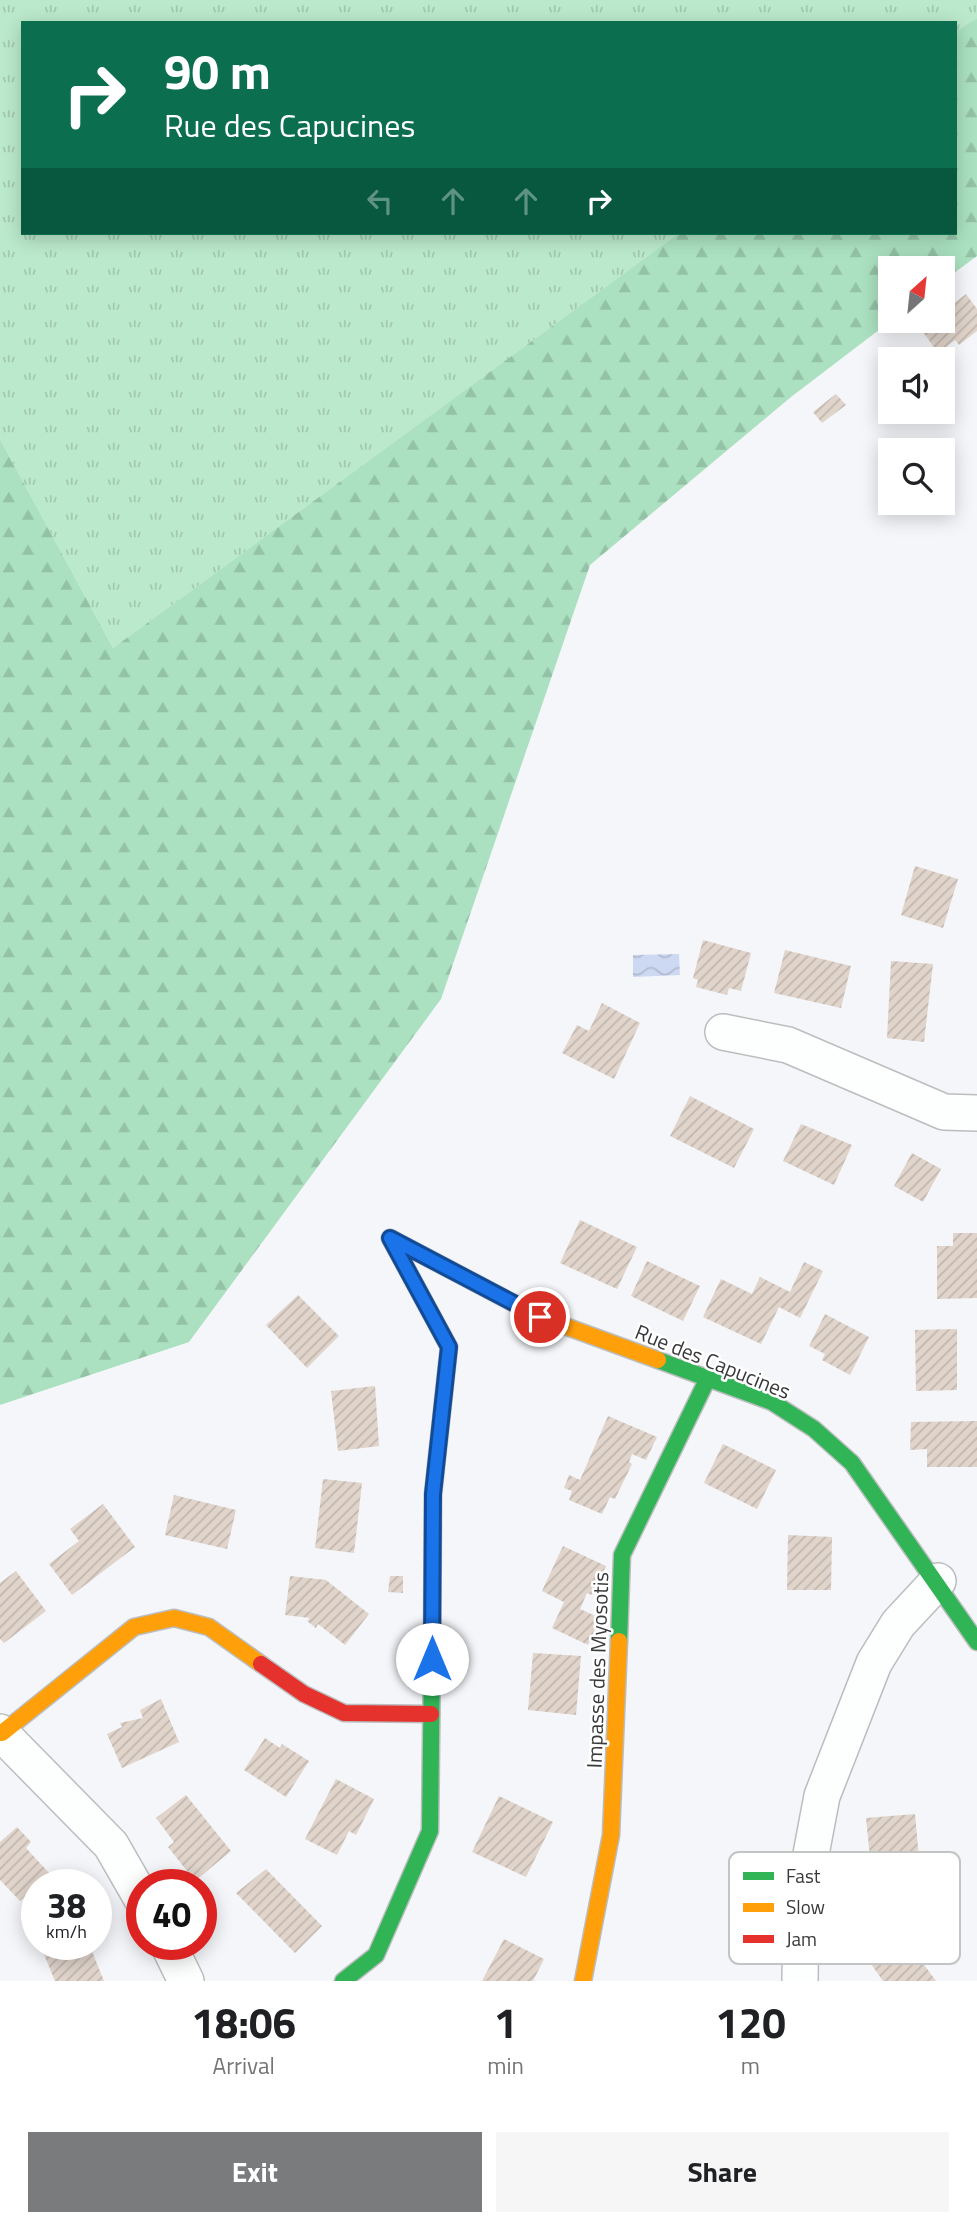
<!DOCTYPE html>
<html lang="en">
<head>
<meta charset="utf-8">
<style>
  body { margin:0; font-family:"Titillium Web",sans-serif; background:#f6f6f6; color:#202124; height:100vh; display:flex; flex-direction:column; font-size:26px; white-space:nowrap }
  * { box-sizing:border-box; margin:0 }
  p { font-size:23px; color:#757577 }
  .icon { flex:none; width:38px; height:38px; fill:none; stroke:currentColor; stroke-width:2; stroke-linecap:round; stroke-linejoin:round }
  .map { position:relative; height:1981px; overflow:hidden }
  .panel { display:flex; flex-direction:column; background:#fff; flex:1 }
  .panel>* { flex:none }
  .hud { position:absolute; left:21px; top:21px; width:936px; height:214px; border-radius:0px; box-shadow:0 4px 18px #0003; background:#0b6e4f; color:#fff; overflow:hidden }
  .needle { width:46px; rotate:27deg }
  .buttons { position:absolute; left:878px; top:256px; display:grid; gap:14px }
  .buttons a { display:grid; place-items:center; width:77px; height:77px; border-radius:0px; background:#fff; box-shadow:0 4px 18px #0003; font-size:35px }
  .speed { position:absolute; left:21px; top:1869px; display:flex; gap:14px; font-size:35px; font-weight:700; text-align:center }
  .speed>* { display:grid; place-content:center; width:91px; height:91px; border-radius:50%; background:#fff; box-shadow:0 4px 18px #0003; line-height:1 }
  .speed small { font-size:18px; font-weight:400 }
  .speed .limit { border:10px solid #d22; background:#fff; color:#111 }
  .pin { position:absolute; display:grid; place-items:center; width:60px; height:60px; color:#fff; margin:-30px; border:4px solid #fff; border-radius:50%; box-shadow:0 2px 7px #0007 }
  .me { position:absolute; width:77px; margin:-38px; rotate:0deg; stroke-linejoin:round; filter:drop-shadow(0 0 5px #0008) }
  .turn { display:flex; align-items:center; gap:24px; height:147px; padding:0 28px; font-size:32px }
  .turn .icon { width:91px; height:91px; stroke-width:2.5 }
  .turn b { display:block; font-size:49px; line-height:60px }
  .lanes { display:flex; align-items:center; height:66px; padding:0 28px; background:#0003; justify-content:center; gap:35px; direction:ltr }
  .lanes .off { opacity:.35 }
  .eta { display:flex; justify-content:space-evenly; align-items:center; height:119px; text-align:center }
  .eta b { font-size:42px; font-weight:700; line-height:49px }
  .cta { display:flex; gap:14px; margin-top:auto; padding:14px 28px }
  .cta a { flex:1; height:80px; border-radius:0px; background:#7a7b7d; color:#fff; font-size:28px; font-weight:700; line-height:80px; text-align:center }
  .cta a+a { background:#f6f6f6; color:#202124 }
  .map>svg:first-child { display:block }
  .grass { fill:url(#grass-tufts) }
  .forest { fill:url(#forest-firs) }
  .water { fill:url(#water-waves) }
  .building { fill:url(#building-hatch) }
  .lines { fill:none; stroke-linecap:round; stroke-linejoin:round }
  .street-casing { stroke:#bbbdbf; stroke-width:38 }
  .fast-casing { stroke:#bbbdbf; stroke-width:19 }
  .slow-casing { stroke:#bbbdbf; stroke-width:19 }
  .jam-casing { stroke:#bbbdbf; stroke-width:19 }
  .street { stroke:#fdfefe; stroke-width:35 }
  .fast { stroke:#30b455; stroke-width:16 }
  .slow { stroke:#ff9f0a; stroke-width:16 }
  .jam { stroke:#e5322d; stroke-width:16 }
  .route-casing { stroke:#114b97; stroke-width:18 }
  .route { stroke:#1a73e8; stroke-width:12 }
  .labels { text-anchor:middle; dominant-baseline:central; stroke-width:5; stroke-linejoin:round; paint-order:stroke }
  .street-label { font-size:21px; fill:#38393a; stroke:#fff }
  .key { fill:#fff; stroke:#c3c4c4; stroke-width:2 }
  .key-label { font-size:19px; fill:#38393a }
</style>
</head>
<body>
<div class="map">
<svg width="977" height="1981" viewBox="0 0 977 1981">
  <defs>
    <pattern id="grass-tufts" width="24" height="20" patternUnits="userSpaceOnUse" patternTransform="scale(1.75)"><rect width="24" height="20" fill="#bbe9cb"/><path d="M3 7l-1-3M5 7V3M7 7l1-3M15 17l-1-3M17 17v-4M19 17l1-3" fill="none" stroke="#a2c9af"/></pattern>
    <pattern id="forest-firs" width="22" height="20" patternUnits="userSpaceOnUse" patternTransform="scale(1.75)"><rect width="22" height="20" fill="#abe1c0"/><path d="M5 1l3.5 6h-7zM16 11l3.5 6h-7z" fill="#94c2a6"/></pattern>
    <pattern id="water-waves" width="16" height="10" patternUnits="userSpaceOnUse" patternTransform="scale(1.75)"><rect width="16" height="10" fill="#cdd9f2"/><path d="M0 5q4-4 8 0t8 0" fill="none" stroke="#b1bbd0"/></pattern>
    <pattern id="building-hatch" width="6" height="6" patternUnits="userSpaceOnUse" patternTransform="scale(1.75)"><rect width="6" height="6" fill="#e0d4cb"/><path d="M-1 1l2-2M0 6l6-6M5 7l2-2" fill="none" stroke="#c1b7af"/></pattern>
  </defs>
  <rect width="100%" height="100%" fill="#f4f6f9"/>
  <path class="grass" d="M0,0H977V18L956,31V23H23V233H679L113,648L0,439Z"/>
  <path class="forest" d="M977,18V256L943,281V268H891L892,320L791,397L590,565L441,999L189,1342L0,1405V439L113,648L679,233H956V31Z"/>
  <path class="water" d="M679,954L680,975L633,977V955Z"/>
  <path class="building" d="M966,294L977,309V331L959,345L955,340L938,353L921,329L932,320H943V312Z
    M836,394L846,405L822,423L813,412Z
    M915,866L958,879L943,928L901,915Z
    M703,940L751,953L741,991L729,988L727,995L696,987L698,980L693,978Z
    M785,950L851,966L841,1008L774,993Z
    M891,961L933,964L924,1042L887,1038Z
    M602,1003L640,1023L614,1079L562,1053L577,1025L589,1031Z
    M690,1096L754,1129L734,1168L670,1136Z
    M801,1124L852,1145L834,1185L783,1161Z
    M912,1153L941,1169L923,1202L894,1186Z
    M580,1220L637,1247L617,1289L560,1263Z
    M953,1233H977V1298L937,1299V1246H953Z
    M647,1261L700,1286L683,1321L631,1296Z
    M804,1262L823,1271L800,1318L779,1307L761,1344L703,1317L721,1279L752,1294L760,1277L790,1292Z
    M298,1295L339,1336L307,1368L266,1325Z
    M825,1314L869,1337L850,1375L822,1360L825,1354L809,1346Z
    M957,1329V1390L916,1391L915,1330Z
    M375,1386L379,1446L338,1451L331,1391Z
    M608,1416L657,1437L646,1460L632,1454L629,1462L632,1464L615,1499L610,1497L602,1514L569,1500L572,1491L564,1488L569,1475L580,1480Z
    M977,1421V1467H927V1449L910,1450L911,1422Z
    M723,1444L776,1470L757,1509L704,1483Z
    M323,1479L362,1483L354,1553L315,1548Z
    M174,1495L236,1510L227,1549L165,1535Z
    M103,1504L135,1547L72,1595L49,1564L79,1541L70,1529Z
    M788,1535L832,1537L831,1590H787Z
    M563,1546L606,1566L592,1595L587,1593L580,1609L600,1618L588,1645L552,1628L564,1602L542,1591Z
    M16,1571L46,1611L4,1643L0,1639V1583Z
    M290,1576L326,1580L369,1614L345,1645L318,1624L316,1628L307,1621L310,1618L285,1615Z
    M390,1576H403V1593L388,1592Z
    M533,1653L581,1656L576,1715L528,1710Z
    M161,1699L179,1742L122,1768L107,1734L122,1727L120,1723L143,1718L140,1710Z
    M265,1738L280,1748L282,1744L309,1761L286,1797L244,1770Z
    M336,1779L374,1799L356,1835L349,1831L337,1855L305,1839Z
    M186,1795L231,1851L195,1881L168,1847L174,1842L156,1818Z
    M499,1796L553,1822L526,1877L472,1852Z
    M915,1814L923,1902L859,1908L857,1889L873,1888L866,1818Z
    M17,1827L31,1842L26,1848L50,1874L20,1901L0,1880V1842Z
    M266,1869L322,1926L295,1953L236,1893Z
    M504,1939L544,1959L533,1981H482Z
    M905,1939L936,1981H883L871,1964Z
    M49,1944H89L104,1981H55L41,1947Z"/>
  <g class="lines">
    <defs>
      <path id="street" d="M723,1032L788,1045L944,1112L977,1113
        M0,1732L111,1845L142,1899
        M168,1944L186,1981
        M800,1981L801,1907L822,1796L874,1663L898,1624L938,1581"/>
      <path id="fast" d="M658,1360L772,1402L814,1429L852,1463L977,1642
        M619,1641L622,1555L708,1378
        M343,1981L376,1955L430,1831L432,1659"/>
      <path id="slow" d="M390,1238L540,1317L658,1360
        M390,1238L449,1347L433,1494L432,1659
        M2,1733L134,1627L174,1618L209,1627L261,1664
        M583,1981L611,1835L619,1641"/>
      <path id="jam" d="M261,1664L304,1694L344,1713L431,1714"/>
    </defs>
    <use href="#street" class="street-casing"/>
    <use href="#fast" class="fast-casing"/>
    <use href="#slow" class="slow-casing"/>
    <use href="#jam" class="jam-casing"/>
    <use href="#street" class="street"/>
    <use href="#fast" class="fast"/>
    <use href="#slow" class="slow"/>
    <use href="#jam" class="jam"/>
  </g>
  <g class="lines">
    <defs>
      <path id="route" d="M432,1659L433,1494L449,1347L390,1238L540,1317"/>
    </defs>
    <use href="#route" class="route-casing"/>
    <use href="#route" class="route"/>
  </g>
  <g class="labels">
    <g class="street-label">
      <text transform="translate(713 1361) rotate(22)">Rue des Capucines</text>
      <text transform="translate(597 1670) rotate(-88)">Impasse des Myosotis</text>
    </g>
  </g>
  <rect x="729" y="1852" width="231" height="112" rx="10" class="key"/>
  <rect x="743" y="1872" width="31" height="8" fill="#30b455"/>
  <rect x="743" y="1903" width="31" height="9" fill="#ff9f0a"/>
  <rect x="743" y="1935" width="31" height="8" fill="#e5322d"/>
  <g class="key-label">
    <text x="786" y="1883">Fast</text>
    <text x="786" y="1914">Slow</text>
    <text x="786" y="1946">Jam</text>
  </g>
</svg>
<div class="buttons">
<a><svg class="needle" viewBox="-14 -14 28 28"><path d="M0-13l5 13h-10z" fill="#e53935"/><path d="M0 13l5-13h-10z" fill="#757577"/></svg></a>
<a><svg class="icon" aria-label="sound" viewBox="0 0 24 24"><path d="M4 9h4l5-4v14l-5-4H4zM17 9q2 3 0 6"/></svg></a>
<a><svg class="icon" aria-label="search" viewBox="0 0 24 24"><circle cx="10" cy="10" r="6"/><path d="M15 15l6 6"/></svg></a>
</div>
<div class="speed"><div>38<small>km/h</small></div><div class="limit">40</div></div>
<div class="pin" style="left:540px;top:1317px;background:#d93025"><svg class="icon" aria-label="arrive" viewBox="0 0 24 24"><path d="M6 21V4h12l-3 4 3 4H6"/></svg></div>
<svg class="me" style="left:432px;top:1659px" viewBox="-20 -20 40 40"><circle r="19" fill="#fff"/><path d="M0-13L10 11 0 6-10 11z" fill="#1a73e8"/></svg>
<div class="hud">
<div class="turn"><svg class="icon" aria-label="right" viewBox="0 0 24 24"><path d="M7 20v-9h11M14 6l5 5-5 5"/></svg><div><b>90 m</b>Rue des Capucines</div></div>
<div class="lanes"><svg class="icon off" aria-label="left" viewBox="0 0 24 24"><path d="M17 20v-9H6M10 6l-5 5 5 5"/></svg><svg class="icon off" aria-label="ahead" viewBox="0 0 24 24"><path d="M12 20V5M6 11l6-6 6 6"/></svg><svg class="icon off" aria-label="ahead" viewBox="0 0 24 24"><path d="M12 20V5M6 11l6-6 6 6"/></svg><svg class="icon" aria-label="right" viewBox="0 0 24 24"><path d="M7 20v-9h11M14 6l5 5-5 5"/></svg></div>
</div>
</div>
<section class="panel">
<div class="eta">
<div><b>18:06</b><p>Arrival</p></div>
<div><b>1</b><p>min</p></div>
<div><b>120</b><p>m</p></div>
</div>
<div class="cta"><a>Exit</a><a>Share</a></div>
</section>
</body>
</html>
